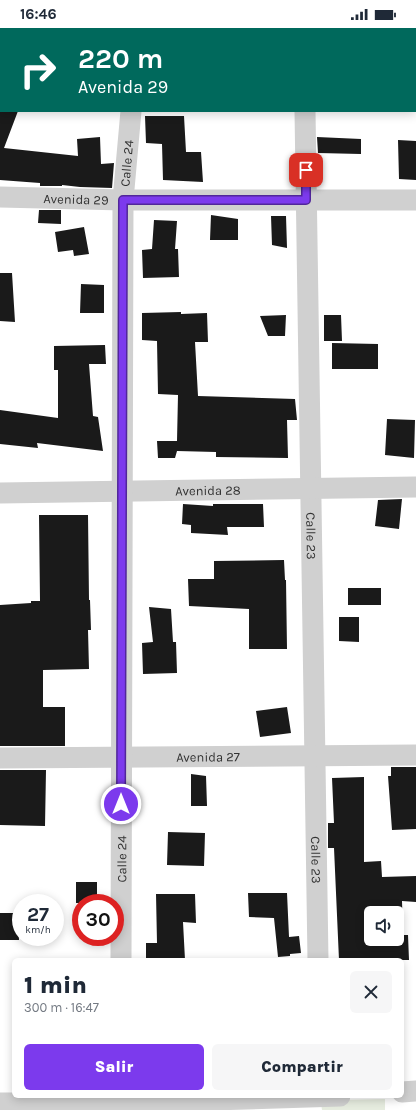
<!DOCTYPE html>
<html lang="es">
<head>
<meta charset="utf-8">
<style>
  body { margin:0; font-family:Karla,sans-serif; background:#f6f6f7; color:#1f2937; height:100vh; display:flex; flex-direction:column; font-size:15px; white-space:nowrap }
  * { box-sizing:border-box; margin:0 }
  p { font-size:13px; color:#747a83 }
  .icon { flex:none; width:22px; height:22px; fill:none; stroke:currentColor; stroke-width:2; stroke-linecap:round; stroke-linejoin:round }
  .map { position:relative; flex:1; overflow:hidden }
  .sheet { position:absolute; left:12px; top:930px; width:392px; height:140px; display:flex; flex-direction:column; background:#fff; border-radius:6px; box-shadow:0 2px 10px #0003 }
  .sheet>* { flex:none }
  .banner { position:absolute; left:0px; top:0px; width:416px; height:84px; box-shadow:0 2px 10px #0003; background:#00695c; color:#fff; overflow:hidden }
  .fabs { position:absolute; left:364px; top:878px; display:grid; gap:8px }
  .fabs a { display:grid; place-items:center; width:40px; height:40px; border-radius:6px; background:#fff; box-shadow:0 2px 10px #0003; font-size:20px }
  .speed { position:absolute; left:12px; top:866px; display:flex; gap:8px; font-size:20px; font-weight:700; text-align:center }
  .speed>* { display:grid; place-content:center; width:52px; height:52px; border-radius:50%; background:#fff; box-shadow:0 2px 10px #0003; line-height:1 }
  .speed small { font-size:10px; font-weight:400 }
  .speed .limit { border:6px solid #d22; background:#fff; color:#111 }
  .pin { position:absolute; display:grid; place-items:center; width:34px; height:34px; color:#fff; margin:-17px; border-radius:8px; box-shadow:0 2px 6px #0006 }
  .me { position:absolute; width:44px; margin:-22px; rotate:0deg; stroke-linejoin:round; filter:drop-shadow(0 0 3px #0008) }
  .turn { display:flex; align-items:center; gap:14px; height:84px; padding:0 12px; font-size:18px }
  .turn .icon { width:52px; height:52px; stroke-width:2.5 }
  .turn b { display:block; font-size:28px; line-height:34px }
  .round { display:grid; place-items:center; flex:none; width:42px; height:42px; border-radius:6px; background:#f6f6f7 }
  .overview { display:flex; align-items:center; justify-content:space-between; height:68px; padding:0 12px }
  h1 { font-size:24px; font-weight:800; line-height:30px }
  .action { display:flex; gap:8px; margin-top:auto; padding:8px 12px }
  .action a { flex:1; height:46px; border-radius:6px; background:#7c3aed; color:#fff; font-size:16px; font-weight:800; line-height:46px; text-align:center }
  .action a+a { background:#f6f6f7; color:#1f2937 }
  .status { display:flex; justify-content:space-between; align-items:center; height:28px; padding:0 20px; background:#fff; direction:ltr }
  .status svg { height:11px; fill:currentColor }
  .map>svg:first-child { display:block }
  .green { fill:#e6ecdf }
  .building { fill:#1a1a1a; fill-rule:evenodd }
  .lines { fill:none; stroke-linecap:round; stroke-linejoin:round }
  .minor { stroke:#d0d0d0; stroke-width:21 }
  .route-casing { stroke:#51269a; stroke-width:10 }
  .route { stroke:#7c3aed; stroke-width:7 }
  .labels { text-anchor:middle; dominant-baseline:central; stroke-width:4; stroke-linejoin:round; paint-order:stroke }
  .street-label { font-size:13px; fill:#333; stroke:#fff }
</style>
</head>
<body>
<div class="status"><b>16:46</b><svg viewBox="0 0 49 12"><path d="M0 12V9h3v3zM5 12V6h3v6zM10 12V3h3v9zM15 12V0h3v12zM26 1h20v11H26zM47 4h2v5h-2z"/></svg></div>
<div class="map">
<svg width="416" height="1082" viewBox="0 0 416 1082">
  <rect width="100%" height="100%" fill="#fff"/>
  <path class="green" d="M320,1069L333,1072L385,1071V1082H322Z"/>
  <path class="building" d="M0,83H18L4,120L78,128L77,111L100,109L101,136L114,135L112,160L80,159L62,157V158H40V155L0,152Z
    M145,88H184L186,124H201L203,154L163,152L162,116L146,115Z
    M317,109L361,111V126L318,125Z
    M398,112L416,113V152L399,151Z
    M39,182H61V196L38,195Z
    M211,187L238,191V212H210Z
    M271,188H286L287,220L272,217Z
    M154,192L177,193L175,221H178L179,249L143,250L142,222L152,221Z
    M84,199L89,226L74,228L73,222L58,224L55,204Z
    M0,245H12L15,294L0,293Z
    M81,256L104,257V285H80Z
    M181,284V286L207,285L208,314H195L198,368L295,371L297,392H287L288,430L216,429V424L177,423L175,430H158L157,413H177L178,367L158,366L157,313L142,312V285Z
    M286,287L285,308H268L260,288Z
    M324,287H341L342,313H324Z
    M332,315L378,316V341H332Z
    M105,317L106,336H89L93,388L98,389L103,423L37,415L38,420L0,416V382L58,390V342H54V318Z
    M387,391L415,392L414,430L385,427Z
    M402,471L399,501L375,498L378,472Z
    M183,476L213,478V476H263L264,499H227L228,507L191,505V497L182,496Z
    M39,487H88L89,572H90L91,602H88L89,641L43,642V679H65V718H0V577L31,575V573H40Z
    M284,532L285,552H286L287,621H249V581L189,578L188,551H214V533Z
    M348,560H381V577H348Z
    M149,579L171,581L173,614H176L177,645L143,646L142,615L153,614Z
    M339,589H359V614L339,613Z
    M287,679L291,705L260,709L256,683Z
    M391,739H416V801L392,802L388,748H391Z
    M0,742H46L45,798L0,797Z
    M191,746L206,748L207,778H191Z
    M364,749V834L381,833L382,849L416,848V874L402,873L403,907H408L409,932H339L334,820H328V795H334L332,750ZM371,885H397V911H371Z
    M168,804L205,805L204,838L167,837Z
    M76,854H97V875H76Z
    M248,865H287L289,909L299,908L301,925L290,926V928L278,929L274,890L249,889Z
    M156,866H195L196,895L183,894L185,932H146V915H157Z
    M0,885H18L19,912H0Z"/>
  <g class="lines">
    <g class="minor">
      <path d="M301,0V1"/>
      <path d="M139,1V0"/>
      <path d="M331,1L332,0"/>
      <path id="s1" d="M305,83L318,932"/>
      <path id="s2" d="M0,169L123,172H416"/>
      <path id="s3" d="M0,465L416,459"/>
      <path id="s4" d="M0,730L416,727"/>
      <path id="s5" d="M121,932L123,172L131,83"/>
      <path d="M402,1064L416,1063"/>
      <path d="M0,1075H120L340,1068"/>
    </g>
  </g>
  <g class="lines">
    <defs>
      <path id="route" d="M121,776L123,172H306V142"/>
    </defs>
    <use href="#route" class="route-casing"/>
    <use href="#route" class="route"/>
  </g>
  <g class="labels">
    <g class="street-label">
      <text stroke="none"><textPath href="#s5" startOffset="797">Calle 24</textPath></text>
      <text stroke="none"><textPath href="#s2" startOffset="76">Avenida 29</textPath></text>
      <text stroke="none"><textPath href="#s3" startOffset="208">Avenida 28</textPath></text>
      <text stroke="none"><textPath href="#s1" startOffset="425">Calle 23</textPath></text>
      <text stroke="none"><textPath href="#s4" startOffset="208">Avenida 27</textPath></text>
      <text stroke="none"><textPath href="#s5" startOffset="101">Calle 24</textPath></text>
      <text stroke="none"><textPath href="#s1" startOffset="749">Calle 23</textPath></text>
    </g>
  </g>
</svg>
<div class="fabs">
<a><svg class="icon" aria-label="sound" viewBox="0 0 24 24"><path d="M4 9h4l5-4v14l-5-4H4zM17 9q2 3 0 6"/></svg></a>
</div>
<div class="speed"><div>27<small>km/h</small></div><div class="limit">30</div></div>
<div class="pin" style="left:306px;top:142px;background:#d93025"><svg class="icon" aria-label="arrive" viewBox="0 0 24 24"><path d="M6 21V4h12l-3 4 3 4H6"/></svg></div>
<svg class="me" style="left:121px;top:776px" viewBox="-20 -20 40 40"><circle r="17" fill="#7c3aed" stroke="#fff" stroke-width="3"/><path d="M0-11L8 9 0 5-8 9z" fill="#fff"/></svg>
<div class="banner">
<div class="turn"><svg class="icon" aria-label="right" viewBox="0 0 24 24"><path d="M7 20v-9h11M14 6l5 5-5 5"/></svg><div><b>220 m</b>Avenida 29</div></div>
</div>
<section class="sheet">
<div class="overview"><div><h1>1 min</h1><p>300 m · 16:47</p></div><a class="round"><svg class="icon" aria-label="close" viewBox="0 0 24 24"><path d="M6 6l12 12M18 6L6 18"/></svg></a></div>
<div class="action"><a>Salir</a><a>Compartir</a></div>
</section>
</div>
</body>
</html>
